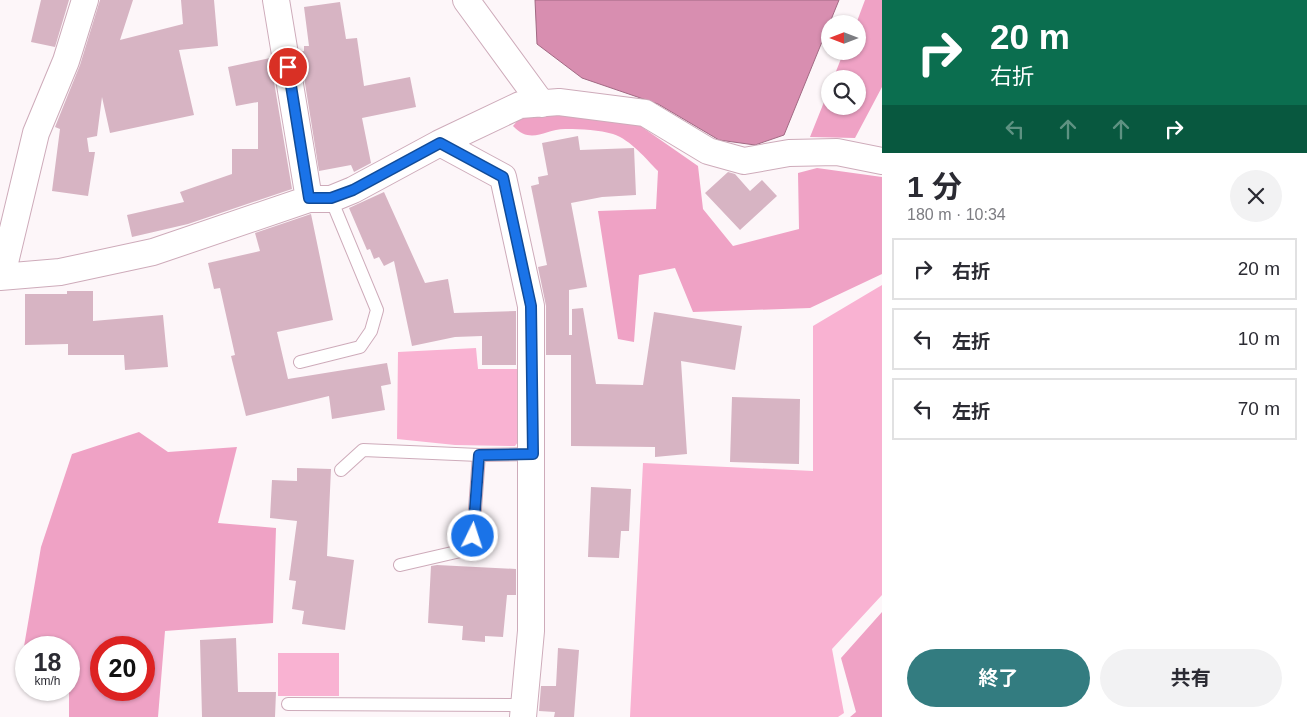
<!DOCTYPE html>
<html lang="ja">
<head>
<meta charset="utf-8">
<style>
  body { margin:0; font-family:Helvetica,"Noto Sans JP",sans-serif; background:#f2f2f3; color:#2b2b33; height:100vh; display:flex; flex-direction:column; font-size:19px; white-space:nowrap }
  * { box-sizing:border-box; margin:0 }
  p { font-size:16px; color:#7c7c81 }
  .icon { flex:none; width:28px; height:28px; fill:none; stroke:currentColor; stroke-width:2; stroke-linecap:round; stroke-linejoin:round }
  .map { position:relative; flex:1; overflow:hidden }
  .panel { display:flex; flex-direction:column; background:#fff; width:425px }
  .panel>* { flex:none }
  .banner { background:#0b6e4f; color:#fff; overflow:hidden }
  .needle { width:32px; rotate:270deg }
  .tools { position:absolute; left:821px; top:15px; display:grid; gap:10px }
  .tools a { display:grid; place-items:center; width:45px; height:45px; border-radius:50%; background:#fff; box-shadow:0 1px 4px #0004; font-size:25px }
  .speed { position:absolute; left:15px; top:636px; display:flex; gap:10px; font-size:25px; font-weight:700; text-align:center }
  .speed>* { display:grid; place-content:center; width:65px; height:65px; border-radius:50%; background:#fff; box-shadow:0 1px 4px #0004; line-height:1 }
  .speed small { font-size:12px; font-weight:400 }
  .speed .limit { border:8px solid #d22; background:#fff; color:#111 }
  .pin { position:absolute; display:grid; place-items:center; width:42px; height:42px; color:#fff; margin:-21px; border:2px solid #fff; border-radius:50%; box-shadow:0 1px 5px #0007 }
  .me { position:absolute; width:55px; margin:-28px; rotate:4deg; stroke-linejoin:round; filter:drop-shadow(0 0 4px #0008) }
  .turn { display:flex; align-items:center; gap:18px; height:105px; padding:0 25px; font-size:22px }
  .turn .icon { width:65px; height:65px; stroke-width:2.5 }
  .turn b { display:block; font-size:35px; line-height:42px }
  .lanes { display:flex; align-items:center; height:48px; padding:0 25px; background:#0003; justify-content:center; gap:25px; direction:ltr }
  .lanes .off { opacity:.35 }
  .round { display:grid; place-items:center; flex:none; width:52px; height:52px; border-radius:26px; background:#f2f2f3 }
  .head { display:flex; align-items:center; justify-content:space-between; height:85px; padding:0 25px }
  h1 { font-size:30px; font-weight:700; line-height:38px }
  .cta { display:flex; gap:10px; margin-top:auto; padding:10px 25px }
  .cta a { flex:1; height:58px; border-radius:30px; background:#337c80; color:#fff; font-size:20px; font-weight:700; line-height:58px; text-align:center }
  .cta a+a { background:#f2f2f3; color:#2b2b33 }
  ul { padding:0; list-style:none }
  li { display:flex; align-items:center; gap:15px; height:62px; margin:0 10px 8px; padding:0 15px; border:2px solid #e1e1e2; border-radius:0px }
  li div { flex:1 }
  li b { display:block; font-size:19px }
  li em { font-style:normal }
  main { display:flex; flex:1; min-height:0 }
  .map>svg:first-child { display:block }
  .green { fill:#f9b2d2 }
  .forest { fill:#efa2c5; fill-rule:evenodd }
  .water { fill:#d88eb0; stroke:#a16983 }
  .building { fill:#d7b4c3 }
  .lines { fill:none; stroke-linecap:round; stroke-linejoin:round }
  .service-casing { stroke:#ceabba; stroke-width:14 }
  .minor-casing { stroke:#ceabba; stroke-width:28 }
  .service { stroke:#fff; stroke-width:12 }
  .minor { stroke:#fff; stroke-width:26 }
  .route-casing { stroke:#114b97; stroke-width:12 }
  .route { stroke:#1a73e8; stroke-width:9 }
</style>
</head>
<body>
<main>
<div class="map">
<svg width="882" height="717" viewBox="0 0 882 717">
  <rect width="100%" height="100%" fill="#fdf6f9"/>
  <path class="green" d="M882,285V595L832,649L844,713L838,717H630L643,463L813,471V326Z
    M476,348L478,369H521V438L515,446L455,445L397,439L398,352Z
    M278,653H339V696H278Z"/>
  <path class="forest" d="M865,0H882V87L855,138L810,137L830,87V106H858V79H833L844,51H858V24H856Z
    M531,113H563L639,125L698,166L703,209L733,246L799,229L798,173L817,168L882,177V274L810,308L693,312L675,268L639,275L634,342L618,339L598,211L656,209L658,171C646,159 631,140 613,134C600,130 581,129 567,129C545,128 532,146 513,126L518,120Z
    M139,432L168,452L237,447L218,523L276,528L273,623L165,631L158,717H69V648H26V658H22L41,547L72,454ZM101,648H144V690H101Z
    M882,612V717H850L856,712L841,658Z"/>
  <path class="water" d="M535,0H839L784,135L755,145L719,140L658,104L582,78L537,44Z"/>
  <path class="building" d="M41,0H69L55,47L31,42Z
    M100,0H133L120,40L183,24L181,0H214L218,46L179,50L194,115L110,133L102,97L97,136L87,138L89,152H95L88,196L52,191L60,129L55,127L80,65Z
    M340,2L346,39L357,38L364,86L410,77L416,107L362,118L371,163L354,172L351,165L319,171L300,52L304,51V46H309L304,7Z
    M270,58L292,189L188,224L132,237L127,215L184,202L180,192L232,174V149H258V102L236,106L228,67Z
    M578,136L580,150L634,148L636,195L602,197L571,203L587,287L569,290V335H572V309L583,308L596,384L643,385L654,312L742,326L735,370L681,361L687,454L655,457V447L571,446V355H546V306L538,267L547,265L531,186L539,184L538,177L548,175L542,143Z
    M728,172L735,174L750,191L762,180L777,196L740,230L705,193Z
    M384,192L425,283L448,279L454,313L516,311V365H482V336L455,337L412,346L394,261L384,266L379,257L374,259L370,249L367,250L349,208Z
    M311,214L333,320L277,332L288,379L387,363L391,384L381,386L385,410L332,419L329,396L246,416L231,356L235,355L220,288L214,289L208,263L260,251L255,233Z
    M67,291H93V321L163,315L168,367L125,370L124,355H68V344L25,345V294H67Z
    M732,397L800,399L799,464L730,462Z
    M297,468L331,469L327,556L354,560L345,630L302,624L304,611L292,609L296,581L289,580L297,521L270,518L272,480L297,481Z
    M591,487L631,489L629,531H621L619,558L588,557Z
    M437,565L516,569V595H507L503,637L485,636V642L462,640L463,626L428,623L431,566Z
    M236,638L238,692H276L275,717H202L200,640Z
    M558,648L579,650L574,717H554L555,712L539,711L541,686H556Z"/>
  <g class="lines">
    <defs>
      <path id="service" d="M300,362L360,347L371,331L377,310L331,199
        M341,470L363,450L479,455L533,454
        M400,565L465,550L473,536L479,455
        M288,704L523,705"/>
      <path id="minor" d="M276,0L309,199
        M466,0L542,104
        M440,143L503,177L531,306V631L523,717
        M2,275L36,133L66,61L85,0
        M0,277L60,272L153,252L309,199H331L353,190L440,143L520,105L559,102L645,113L708,151L744,161L789,153L837,152L882,161"/>
    </defs>
    <use href="#service" class="service-casing"/>
    <use href="#minor" class="minor-casing"/>
    <use href="#service" class="service"/>
    <use href="#minor" class="minor"/>
  </g>
  <g class="lines">
    <defs>
      <path id="route" d="M288,67L309,198H331L353,190L440,143L503,177L531,306L533,454L479,455L473,536"/>
    </defs>
    <use href="#route" class="route-casing"/>
    <use href="#route" class="route"/>
  </g>
</svg>
<div class="tools">
<a><svg class="needle" viewBox="-14 -14 28 28"><path d="M0-13l5 13h-10z" fill="#e53935"/><path d="M0 13l5-13h-10z" fill="#7c7c81"/></svg></a>
<a><svg class="icon" aria-label="search" viewBox="0 0 24 24"><circle cx="10" cy="10" r="6"/><path d="M15 15l6 6"/></svg></a>
</div>
<div class="speed"><div>18<small>km/h</small></div><div class="limit">20</div></div>
<div class="pin" style="left:288px;top:67px;background:#d93025"><svg class="icon" aria-label="arrive" viewBox="0 0 24 24"><path d="M6 21V4h12l-3 4 3 4H6"/></svg></div>
<svg class="me" style="left:473px;top:536px" viewBox="-20 -20 40 40"><circle r="17" fill="#1a73e8" stroke="#fff" stroke-width="3"/><path d="M0-11L8 9 0 5-8 9z" fill="#fff"/></svg>
</div>
<section class="panel">
<div class="banner">
<div class="turn"><svg class="icon" aria-label="right" viewBox="0 0 24 24"><path d="M7 20v-9h11M14 6l5 5-5 5"/></svg><div><b>20 m</b>右折</div></div>
<div class="lanes"><svg class="icon off" aria-label="left" viewBox="0 0 24 24"><path d="M17 20v-9H6M10 6l-5 5 5 5"/></svg><svg class="icon off" aria-label="ahead" viewBox="0 0 24 24"><path d="M12 20V5M6 11l6-6 6 6"/></svg><svg class="icon off" aria-label="ahead" viewBox="0 0 24 24"><path d="M12 20V5M6 11l6-6 6 6"/></svg><svg class="icon" aria-label="right" viewBox="0 0 24 24"><path d="M7 20v-9h11M14 6l5 5-5 5"/></svg></div>
</div>
<div class="head"><div><h1>1 分</h1><p>180 m · 10:34</p></div><a class="round"><svg class="icon" aria-label="close" viewBox="0 0 24 24"><path d="M6 6l12 12M18 6L6 18"/></svg></a></div>
<ul>
<li><svg class="icon" aria-label="right" viewBox="0 0 24 24"><path d="M7 20v-9h11M14 6l5 5-5 5"/></svg><div><b>右折</b></div><em>20 m</em></li>
<li><svg class="icon" aria-label="left" viewBox="0 0 24 24"><path d="M17 20v-9H6M10 6l-5 5 5 5"/></svg><div><b>左折</b></div><em>10 m</em></li>
<li><svg class="icon" aria-label="left" viewBox="0 0 24 24"><path d="M17 20v-9H6M10 6l-5 5 5 5"/></svg><div><b>左折</b></div><em>70 m</em></li>
</ul>
<div class="cta"><a>終了</a><a>共有</a></div>
</section>
</main>
</body>
</html>
